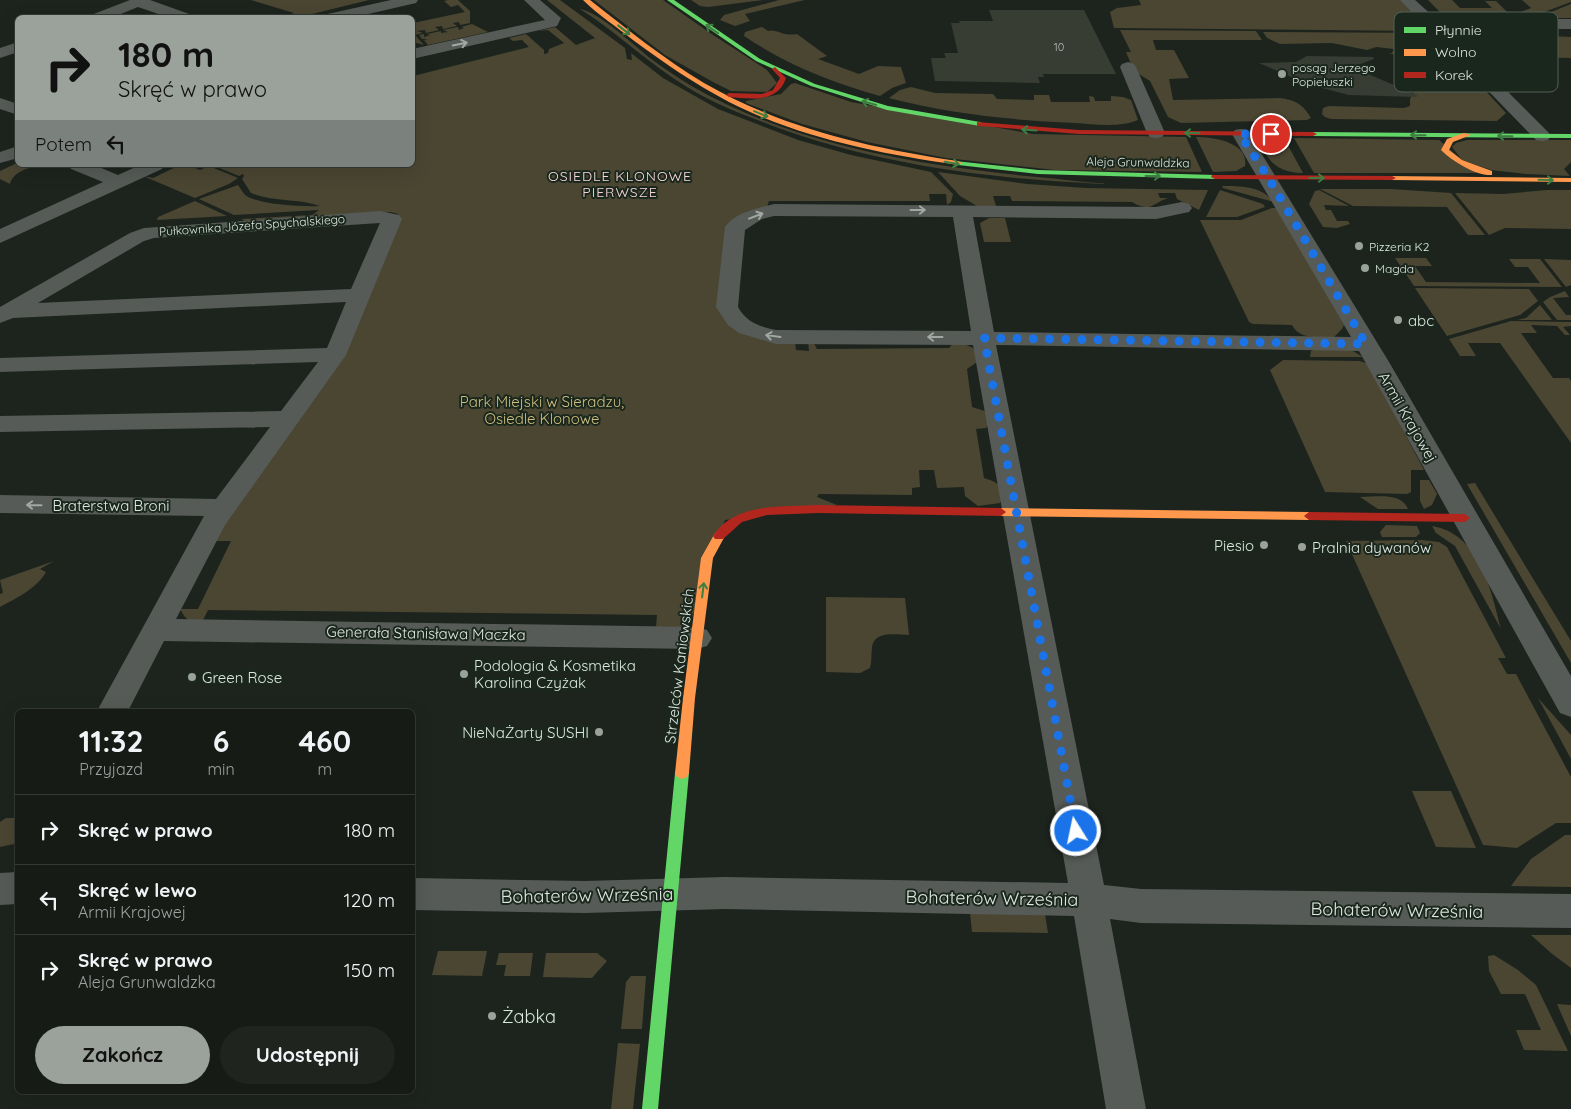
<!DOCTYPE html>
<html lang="pl">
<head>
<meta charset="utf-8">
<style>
  body { margin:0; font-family:Quicksand,sans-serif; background:#1f241f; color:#f1f3f6; height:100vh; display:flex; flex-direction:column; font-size:19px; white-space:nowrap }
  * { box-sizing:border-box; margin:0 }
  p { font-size:16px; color:#9ea1a1 }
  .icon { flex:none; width:28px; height:28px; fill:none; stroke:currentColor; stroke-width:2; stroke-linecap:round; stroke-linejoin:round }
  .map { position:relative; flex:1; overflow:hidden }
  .side { position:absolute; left:15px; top:709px; width:400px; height:385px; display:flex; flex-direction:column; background:#161b16; border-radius:8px; box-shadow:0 5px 20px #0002,0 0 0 1px #353935 }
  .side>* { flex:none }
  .guide { position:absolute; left:15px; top:15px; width:400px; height:152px; border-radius:8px; box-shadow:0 5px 20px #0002,0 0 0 1px #353935; background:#9aa29b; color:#111; overflow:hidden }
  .pin { position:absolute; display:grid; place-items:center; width:42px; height:42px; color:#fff; margin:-21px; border:2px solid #fff; border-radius:50%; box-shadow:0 1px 5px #0007 }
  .me { position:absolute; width:55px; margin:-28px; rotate:350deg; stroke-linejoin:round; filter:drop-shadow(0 0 4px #0008) }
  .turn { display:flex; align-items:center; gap:18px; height:105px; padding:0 20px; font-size:22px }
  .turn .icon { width:65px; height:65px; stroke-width:2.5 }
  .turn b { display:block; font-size:35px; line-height:42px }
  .then { display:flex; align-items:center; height:48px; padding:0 20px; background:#0003; gap:10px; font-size:19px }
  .eta { display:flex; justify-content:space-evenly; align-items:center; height:85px; text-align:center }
  .eta b { font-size:30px; font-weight:700; line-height:35px }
  .primary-button { display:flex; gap:10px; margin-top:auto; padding:10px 20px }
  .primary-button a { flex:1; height:58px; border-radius:30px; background:#9aa29b; color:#111; font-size:20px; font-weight:700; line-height:58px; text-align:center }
  .primary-button a+a { background:#1f241f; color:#f1f3f6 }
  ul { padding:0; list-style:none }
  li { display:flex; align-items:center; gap:15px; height:70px; padding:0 20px; border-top:1px solid #353935 }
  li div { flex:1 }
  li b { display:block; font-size:19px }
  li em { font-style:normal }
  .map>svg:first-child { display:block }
  .green { fill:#4a4632 }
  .building { fill:#383d34 }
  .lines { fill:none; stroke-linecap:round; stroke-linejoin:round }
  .street { fill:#565b57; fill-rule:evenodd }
  .fast { fill:#63d668; fill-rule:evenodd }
  .slow { fill:#ff974d; fill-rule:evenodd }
  .jam { fill:#b3261e; fill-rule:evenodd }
  .oneway { stroke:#3e7e42 }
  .oneway2 { stroke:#a1a7a2 }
  .route { stroke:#1a73e8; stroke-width:9; stroke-dasharray:0 16.2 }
  .poi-dot { fill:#9aa29b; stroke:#1a271d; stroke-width:2 }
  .labels { text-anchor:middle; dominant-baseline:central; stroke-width:4; stroke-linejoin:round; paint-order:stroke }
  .far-number-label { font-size:11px; fill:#b4bcb4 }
  .far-poi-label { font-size:12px; fill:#dee6df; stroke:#1a271d; text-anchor:start }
  .far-street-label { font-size:12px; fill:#dee6df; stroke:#1a271d }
  .far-neighbourhood-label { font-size:14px; letter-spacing:1px; fill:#fad6da; stroke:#1a271d }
  .poi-label { font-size:15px; fill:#dee6df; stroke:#1a271d; text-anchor:start }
  .park-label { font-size:15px; fill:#cfbe7f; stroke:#1a271d }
  .street-label { font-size:15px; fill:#dee6df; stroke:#1a271d }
  .near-street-label { font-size:18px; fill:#dee6df; stroke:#1a271d }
  .near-poi-label { font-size:18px; fill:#dee6df; stroke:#1a271d; text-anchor:start }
  .key { fill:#1a271d; stroke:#556057; stroke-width:1 }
  .key-label { font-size:14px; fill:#dee6df }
</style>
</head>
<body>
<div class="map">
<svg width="1571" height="1109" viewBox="0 0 1571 1109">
  <rect width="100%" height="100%" fill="#1d241e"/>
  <path class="green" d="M251,0H369L300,17H285L294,13Z
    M448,0H458L470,11V23L460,25L459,22L453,23L457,26L443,29L442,26L435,27L439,30L426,33L425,30L417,31L423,33L415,35L424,45L413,42V23L465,12L458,5L451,7L444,1Z
    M547,0H560L625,48L627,59L632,60L631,53L663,78L718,109L798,140L851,155L931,172L953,194L951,202L947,205L946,194H929L930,201H769L767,207L745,215L720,311L795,341L796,350L809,351L808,341L813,342L817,349L949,348L956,340L975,349L980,360L967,369L972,407L988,412L989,424L986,428L976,429L984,478C996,482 1001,484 1004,496L1000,503L978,506L965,496L964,487L937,488L934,470H919L920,487L912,488V495L819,494L817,497L837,505L725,520L690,623L681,627H656L657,615L208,610L202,622C190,623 186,620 180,609H198L231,541H212L307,407L401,219L398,214L391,212L247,222L241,219L312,215L319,210L234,215L199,199L238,185C241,189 243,194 248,197C265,205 302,207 320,206C298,198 273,202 251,193L242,179L244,176L243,174L239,176L212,165H412L413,76L529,47L522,40L513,41L509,38L526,34L544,50V54L548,53L549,49L564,43L548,30L538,31L555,27L576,45L595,38Z
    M594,0H663L710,33L767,70L777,83L767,92L731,91L713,82L665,55Z
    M691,0H763L708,7L700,6Z
    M779,0H805L745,14L750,21L735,26L720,20L724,15Z
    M1139,0H1402L1429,29L1425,31L1114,28L1110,12L1117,8L1141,5Z
    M1428,0H1452L1460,8H1492L1485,1H1496L1515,20L1507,22L1502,17H1450L1453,22L1449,21Z
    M1522,0H1571V2L1528,18L1521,15V12L1531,8Z
    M1571,4V18H1536Z
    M580,9C601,13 635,47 654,61C677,78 702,93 728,105C824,150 933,167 1037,177C1062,179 1087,183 1112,184C998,180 881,166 773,126C744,115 714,104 687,87C649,64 618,33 580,9Z
    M472,24L488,32L428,45L424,40L428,39H422L419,35L424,34V37L430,35L427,34L441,31V33L448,32L443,30L458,27L459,30L464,28L461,27Z
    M1462,26L1535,28L1537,31L1469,30L1477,38H1551L1547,34L1551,36L1571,37V58L1521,57L1522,62H1495Z
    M762,27L768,31C777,28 782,37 797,34L827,56L818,59L859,74L878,66L901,67L906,83L892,88L880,96C831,82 787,65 744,36L745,32Z
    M1120,30L1256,31L1262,40H1153L1156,50H1174L1189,78L1169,79L1173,100L1280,98C1295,100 1303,104 1311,118L1307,120L1181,123L1168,117L1150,81L1134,71L1126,52H1131Z
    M1263,32L1433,33L1465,63L1458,69H1413L1398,63L1400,56L1389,53H1392L1394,49L1376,47L1367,50L1332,43L1280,44L1267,38Z
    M1426,80L1469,83L1481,86L1506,113L1497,121L1331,119L1325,117L1322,114L1323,108L1329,106L1404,108L1410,106V99L1419,83Z
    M795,83L851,102L1033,134L1186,137L1202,172L1055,170L946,158L867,142L802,124L746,103V101L781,94L791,84Z
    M911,87L935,93L993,94L997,99L1034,100V95H1049L1051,102H1090L1089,96L1094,97L1095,101H1111V96L1123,97L1131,100L1138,120C1120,128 1094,124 1074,123C1011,120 950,114 889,98L900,90Z
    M1196,137C1213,137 1249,142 1245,166L1236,171L1213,172Z
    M1284,138L1303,173C1279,172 1270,164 1260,144L1261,140Z
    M1294,138L1439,140L1477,173H1314Z
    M1467,140H1571V162L1564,169L1570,176L1527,174L1491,170L1462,160L1452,147L1456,143Z
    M17,163L18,165H37C27,169 13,172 10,184L0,179V171Z
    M180,165H188L200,170L209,166L238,178L229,184L195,198L143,176L153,178Z
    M938,172L1027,184L1086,188L1208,190L1199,210L1177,199L1175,193H1158L1160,198H1168C1151,204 1151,213 1132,202L1012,201L1010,196H993L996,206H977L960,196Z
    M1222,186C1242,186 1261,186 1274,202L1223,188Z
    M1320,189H1391L1451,193L1485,235H1468L1447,207L1353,206Z
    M1220,190L1263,204L1265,207L1237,217H1206Z
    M1319,190L1349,206L1324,205L1326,210H1331L1337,221H1348L1350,224L1337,228L1323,227L1309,204L1315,191Z
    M1547,190H1571V229L1505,228L1489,235L1455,193L1503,194Z
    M195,201L227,216L157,220L158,217Z
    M1272,208H1277L1344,325L1342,329L1334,337C1320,337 1299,340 1292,325L1253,324L1249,322L1200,220H1241Z
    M989,218H1005L1011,242H984L980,223Z
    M1395,258H1426L1432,266H1415L1426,282L1540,283L1528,267H1515L1509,259H1540L1562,287L1414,286Z
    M1544,259L1571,260V285L1566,287Z
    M1415,288L1529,289L1538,301L1520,315L1447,336Z
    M1565,291L1569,297L1553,298L1566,315H1571V320H1557L1543,302L1550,297Z
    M1540,305L1552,320H1517L1526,318Z
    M1511,321L1571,322V326L1563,327L1570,335H1565L1557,326L1531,325L1537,333H1521L1553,378H1569L1571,381V443L1500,343H1468L1476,356H1460L1449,339Z
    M1314,349L1351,350L1363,357H1310L1311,351Z
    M1283,360L1360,361L1368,364L1424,470H1411V492L1407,494L1325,492L1270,370Z
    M1420,480H1429L1437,494L1432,505L1424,509L1420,501Z
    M1475,483L1571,641V663L1467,484Z
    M1360,497C1377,497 1401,492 1408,509H1378Z
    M1386,525L1417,526L1420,533L1416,537H1382L1380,532Z
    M1432,526C1480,534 1491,590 1501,629L1455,546L1436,533Z
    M1422,540L1439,542L1447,547L1506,658H1498L1507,674H1516L1571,777V823H1556L1517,848L1483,845L1346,541Z
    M54,561L40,569L46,572C37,588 17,598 0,607V594L3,593L0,580Z
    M826,597L905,598L909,635C896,635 874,630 872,648C871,656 872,661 870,668L860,673L826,672Z
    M1538,698L1571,735V759Z
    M1412,791H1451L1476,848L1436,847Z
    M6,818H17V837L14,844L0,847V822Z
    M1565,835H1571V887L1511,886L1531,859Z
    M970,913L1045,914L1048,933L972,932Z
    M1531,935H1571V968L1551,953Z
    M438,951H487L482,976L432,975Z
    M499,953H533L530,976H504L506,965H496Z
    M546,953H597L607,961L592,978L543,977Z
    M1494,955L1518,970L1536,985L1568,1051L1524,1050L1516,1030H1541L1525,994H1501L1489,971L1488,956Z
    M631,976H646L642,1029H621L626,982Z
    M1557,1004L1571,1005V1036Z
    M618,1043L640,1044L633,1109H611Z"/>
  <path class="building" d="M989,10H1084L1116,74H1043L1044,77H1038L1040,83L935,81L931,58H946L944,53H958L951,23H960L959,21H993Z
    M1307,56L1373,57L1374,59L1352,67L1417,95V97L1349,95L1314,86L1304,85L1303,82L1259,63L1296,62Z"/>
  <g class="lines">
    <path class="street" d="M130,0H150L192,15L194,18H170L138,7L111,18H89L91,15Z
      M391,0H418L416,3L351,18H321L323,15Z
      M524,0H540L561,18L557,26L412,59V49L545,20Z
      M1400,0H1415L1435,18L1571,19V29L1444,28L1548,132L1551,136L1548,140L1542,141L1536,140Z
      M18,42V52L0,58V48Z
      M1128,62L1134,64L1136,67L1165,133L1162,137L1156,138L1150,137L1147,133L1120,67L1122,64Z
      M0,98L18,104V115L0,109Z
      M1241,129L1247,130L1389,362L1571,676V717L1560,713L1359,351L996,345L1104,885L1141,889L1571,894V928L1141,923L1110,919L1146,1109H1106L1074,916L725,909L585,913L412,910V878L585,881L725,877L1068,883L973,345L776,344L739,333L728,325L716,307L725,227C735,212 758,208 774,204L1156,207L1182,202L1189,204L1192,208L1189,212L1156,219L973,217L994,332L1351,337L1232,134L1235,130ZM774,216L953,217L971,331L776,330C760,327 746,322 738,307L745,230L762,219Z
      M18,146V158L0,163V152Z
      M69,165H94L118,175L140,165H164L162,169L0,243V229L103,182L71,169Z
      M380,211L399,215L402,219L346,355L225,525L176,619L697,627L707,630L712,638L707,646L697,649L164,641L128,711H97L204,516L0,513V495L216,499L270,427L0,432V416L281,411L318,362L0,372V358L327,348L346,302L13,318L0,323V307L130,233L144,228ZM380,223L351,289L38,303L144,241L154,238Z
      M18,872V904L0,905V873Z"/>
    <path class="fast" d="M667,0H674L760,59L815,84L888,106L980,122L984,124L980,126L887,110L811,86L756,61Z
      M1310,132L1571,134V138L1313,136H1310Z
      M955,161L1038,170L1215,175L1219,177L1215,179L1038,174L958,165L954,163Z
      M682,767L687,769L689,773L658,1109H642L675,773L677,769Z"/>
    <path class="slow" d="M583,0H590C627,29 664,59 704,83C782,128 870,148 958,161L962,163L958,165C880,154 800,138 729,102C695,84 664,63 633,40C617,27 598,15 583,0Z
      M1464,133L1471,135L1453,142L1449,150L1462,160L1492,171V175C1476,176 1452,161 1441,150L1447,139Z
      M1389,176L1571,178V182L1392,180L1388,178Z
      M1001,508L1309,512L1314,516L1309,520L1001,516L996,512Z
      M719,532L725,536L713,558L695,698L689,773L687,777L682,779L677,777L675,773L683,698L701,558L715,533Z"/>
    <path class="jam" d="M775,67L786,78C778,103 751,99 729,97L726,95L729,93L762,94L773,90L780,78L772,69Z
      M977,122L1079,130L1313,132L1317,134L1313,136L1079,134L980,126H977Z
      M1212,175L1392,176L1396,178L1392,180L1215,179L1211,177Z
      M818,505L1001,508L1006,512L1001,516L818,513L767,515L742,522L723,539H715L713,536C735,502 783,507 818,505Z
      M1309,512L1465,514L1470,518L1465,522L1309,520L1304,516Z"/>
  </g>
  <defs><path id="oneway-shaft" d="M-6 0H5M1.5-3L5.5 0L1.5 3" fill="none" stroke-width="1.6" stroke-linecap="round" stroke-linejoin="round" transform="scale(1.25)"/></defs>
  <g class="oneway">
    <use href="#oneway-shaft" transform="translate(712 29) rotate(-145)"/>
    <use href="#oneway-shaft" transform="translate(624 30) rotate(38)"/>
    <use href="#oneway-shaft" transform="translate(869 103) rotate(-164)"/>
    <use href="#oneway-shaft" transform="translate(761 114) rotate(22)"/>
    <use href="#oneway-shaft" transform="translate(1029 130) rotate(-176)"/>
    <use href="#oneway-shaft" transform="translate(1192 133) rotate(-180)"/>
    <use href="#oneway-shaft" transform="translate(1418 135) rotate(-179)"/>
    <use href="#oneway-shaft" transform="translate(1505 136) rotate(-179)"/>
    <use href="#oneway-shaft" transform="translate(952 163) rotate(9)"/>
    <use href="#oneway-shaft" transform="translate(1153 176)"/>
    <use href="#oneway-shaft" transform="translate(1317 178)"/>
    <use href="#oneway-shaft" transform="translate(1546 180) rotate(1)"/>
    <use href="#oneway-shaft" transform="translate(703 590) rotate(-83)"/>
  </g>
  <g class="oneway2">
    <use href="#oneway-shaft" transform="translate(460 44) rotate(-12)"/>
    <use href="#oneway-shaft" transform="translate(918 210)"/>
    <use href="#oneway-shaft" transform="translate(756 216) rotate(-21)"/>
    <use href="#oneway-shaft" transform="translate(773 336) rotate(-172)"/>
    <use href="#oneway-shaft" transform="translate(935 337) rotate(-180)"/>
    <use href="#oneway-shaft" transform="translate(34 505) rotate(-179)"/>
  </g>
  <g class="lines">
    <path class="route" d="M1076,831L984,338L1366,344L1268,177L1240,134H1271"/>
  </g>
  <g class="poi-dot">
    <circle cx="1282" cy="74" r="5"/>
    <circle cx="1359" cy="246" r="5"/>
    <circle cx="1365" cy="268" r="5"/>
    <circle cx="1398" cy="320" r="5"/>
    <circle cx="1264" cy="545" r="5"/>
    <circle cx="1302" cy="547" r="5"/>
    <circle cx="464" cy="674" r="5"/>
    <circle cx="192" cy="677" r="5"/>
    <circle cx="599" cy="732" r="5"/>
    <circle cx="492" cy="1016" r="5"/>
  </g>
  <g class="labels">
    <g class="far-number-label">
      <text x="1059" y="47">10</text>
    </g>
    <g class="far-poi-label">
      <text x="1292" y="67">posąg Jerzego<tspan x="1292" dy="14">Popiełuszki</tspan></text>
      <text x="1369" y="246">Pizzeria K2</text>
      <text x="1375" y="268">Magda</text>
    </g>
    <g class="far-street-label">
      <text transform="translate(1138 162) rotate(1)">Aleja Grunwaldzka</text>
      <text transform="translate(252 225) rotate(-4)">Pułkownika Józefa Spychalskiego</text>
    </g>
    <g class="far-neighbourhood-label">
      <text x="620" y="176">OSIEDLE KLONOWE<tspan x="620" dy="16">PIERWSZE</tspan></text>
    </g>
    <g class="poi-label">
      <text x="1408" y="320">abc</text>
      <text x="1254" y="545" text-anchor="end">Piesio</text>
      <text x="1312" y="547">Pralnia dywanów</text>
      <text x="474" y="665">Podologia &amp; Kosmetika<tspan x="474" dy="17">Karolina Czyżak</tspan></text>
      <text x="202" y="677">Green Rose</text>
      <text x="589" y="732" text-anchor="end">NieNaŻarty SUSHI</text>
    </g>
    <g class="park-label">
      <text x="542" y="401">Park Miejski w Sieradzu,<tspan x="542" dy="17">Osiedle Klonowe</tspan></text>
    </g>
    <g class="street-label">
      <text transform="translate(1408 417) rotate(60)">Armii Krajowej</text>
      <text x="111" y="505">Braterstwa Broni</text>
      <text transform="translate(426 633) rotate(1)">Generała Stanisława Maczka</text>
      <text transform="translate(679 666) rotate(-83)">Strzelców Kaniowskich</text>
    </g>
    <g class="near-street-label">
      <text transform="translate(587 895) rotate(-1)">Bohaterów Września</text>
      <text transform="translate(992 898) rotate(1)">Bohaterów Września</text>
      <text transform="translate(1397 910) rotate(1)">Bohaterów Września</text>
    </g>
    <g class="near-poi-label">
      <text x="502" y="1016">Żabka</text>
    </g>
  </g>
  <rect x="1394" y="12" width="164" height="80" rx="8" class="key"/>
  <rect x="1404" y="27" width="22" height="6" fill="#63d668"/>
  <rect x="1404" y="49" width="22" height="7" fill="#ff974d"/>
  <rect x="1404" y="72" width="22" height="6" fill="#b3261e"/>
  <g class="key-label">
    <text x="1435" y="35">Płynnie</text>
    <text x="1435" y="57">Wolno</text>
    <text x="1435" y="80">Korek</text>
  </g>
</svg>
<div class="pin" style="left:1271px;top:134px;background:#d93025"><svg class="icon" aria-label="arrive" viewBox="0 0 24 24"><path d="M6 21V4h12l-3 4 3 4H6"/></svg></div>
<svg class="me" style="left:1076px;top:831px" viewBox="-20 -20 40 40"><circle r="17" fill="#1a73e8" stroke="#fff" stroke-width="3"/><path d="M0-11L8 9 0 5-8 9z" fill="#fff"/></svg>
<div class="guide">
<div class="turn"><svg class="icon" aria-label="right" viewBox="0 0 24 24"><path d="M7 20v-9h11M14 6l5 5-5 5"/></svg><div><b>180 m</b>Skręć w prawo</div></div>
<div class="then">Potem<svg class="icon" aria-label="left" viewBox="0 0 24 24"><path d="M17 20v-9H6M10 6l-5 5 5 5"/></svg></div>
</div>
<section class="side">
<div class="eta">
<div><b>11:32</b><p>Przyjazd</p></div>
<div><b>6</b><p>min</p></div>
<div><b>460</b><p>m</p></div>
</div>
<ul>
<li><svg class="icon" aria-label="right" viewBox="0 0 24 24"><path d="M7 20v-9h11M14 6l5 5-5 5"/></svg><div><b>Skręć w prawo</b></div><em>180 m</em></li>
<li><svg class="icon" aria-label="left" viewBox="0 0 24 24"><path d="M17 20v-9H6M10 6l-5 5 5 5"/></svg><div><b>Skręć w lewo</b><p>Armii Krajowej</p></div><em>120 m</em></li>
<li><svg class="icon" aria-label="right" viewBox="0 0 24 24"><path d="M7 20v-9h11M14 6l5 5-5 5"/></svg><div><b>Skręć w prawo</b><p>Aleja Grunwaldzka</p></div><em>150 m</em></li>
</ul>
<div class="primary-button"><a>Zakończ</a><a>Udostępnij</a></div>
</section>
</div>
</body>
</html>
